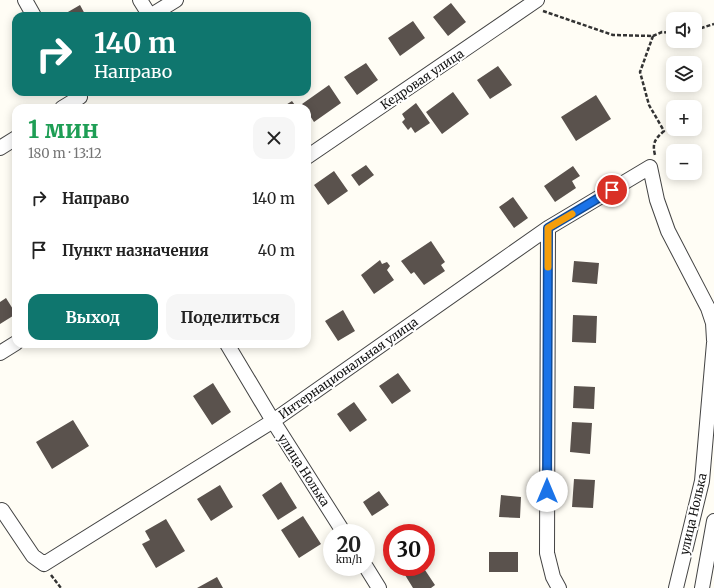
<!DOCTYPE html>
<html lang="ru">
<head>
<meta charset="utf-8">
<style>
  body { margin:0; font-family:Merriweather,serif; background:#f6f6f6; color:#222; height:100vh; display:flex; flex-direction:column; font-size:15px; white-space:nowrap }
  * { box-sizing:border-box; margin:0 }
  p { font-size:13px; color:#767676 }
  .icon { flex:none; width:22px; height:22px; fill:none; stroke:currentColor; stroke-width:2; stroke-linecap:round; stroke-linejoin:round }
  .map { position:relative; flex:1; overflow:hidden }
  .sheet { position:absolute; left:12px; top:104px; width:299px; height:244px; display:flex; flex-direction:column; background:#fff; border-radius:12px; box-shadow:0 2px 10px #0003 }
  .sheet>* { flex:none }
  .guide { position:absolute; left:12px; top:12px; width:299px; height:84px; border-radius:12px; box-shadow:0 2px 10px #0003; background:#0f766e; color:#fff; overflow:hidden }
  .tools { position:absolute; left:666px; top:12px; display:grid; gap:8px }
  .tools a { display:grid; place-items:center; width:36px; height:36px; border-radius:8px; background:#fff; box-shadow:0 2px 10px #0003; font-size:20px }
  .speed { position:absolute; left:323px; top:524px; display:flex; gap:8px; font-size:20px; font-weight:700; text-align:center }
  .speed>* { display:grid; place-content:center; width:52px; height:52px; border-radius:50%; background:#fff; box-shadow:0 2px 10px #0003; line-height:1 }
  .speed small { font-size:10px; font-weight:400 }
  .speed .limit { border:6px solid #d22; background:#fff; color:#111 }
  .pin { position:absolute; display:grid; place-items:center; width:34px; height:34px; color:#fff; margin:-17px; border:2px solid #fff; border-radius:50%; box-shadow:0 1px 4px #0007 }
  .me { position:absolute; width:44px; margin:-22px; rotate:0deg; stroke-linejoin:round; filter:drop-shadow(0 0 3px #0008) }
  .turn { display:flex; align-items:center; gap:14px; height:84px; padding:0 16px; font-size:18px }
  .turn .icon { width:52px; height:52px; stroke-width:2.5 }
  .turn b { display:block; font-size:28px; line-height:34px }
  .round { display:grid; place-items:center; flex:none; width:42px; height:42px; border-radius:12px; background:#f6f6f6 }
  .head { display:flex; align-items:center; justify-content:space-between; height:68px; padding:0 16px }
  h1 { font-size:24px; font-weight:700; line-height:30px; color:#1e9e55 }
  .primary-button { display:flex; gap:8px; margin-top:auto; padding:8px 16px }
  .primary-button a { flex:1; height:46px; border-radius:12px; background:#0f766e; color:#fff; font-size:16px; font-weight:700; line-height:46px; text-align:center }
  .primary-button a+a { background:#f6f6f6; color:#222 }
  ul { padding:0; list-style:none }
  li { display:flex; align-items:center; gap:12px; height:52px; padding:0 16px }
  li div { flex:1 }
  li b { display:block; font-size:15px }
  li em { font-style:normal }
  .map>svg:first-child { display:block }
  .building { fill:#5a524d }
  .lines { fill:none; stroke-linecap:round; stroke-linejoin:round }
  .minor-casing { stroke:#444; stroke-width:16 }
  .path { stroke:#333; stroke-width:2.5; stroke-dasharray:4 2; stroke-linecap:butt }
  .minor { stroke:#fff; stroke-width:14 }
  .route-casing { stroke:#114b97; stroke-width:10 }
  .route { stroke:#1a73e8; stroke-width:7 }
  .slow { stroke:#f59e0b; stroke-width:7 }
  .labels { text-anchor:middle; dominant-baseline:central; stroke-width:4; stroke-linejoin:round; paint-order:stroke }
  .street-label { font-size:12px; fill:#111; stroke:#fff }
</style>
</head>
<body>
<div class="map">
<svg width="714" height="588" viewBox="0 0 714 588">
  <rect width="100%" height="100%" fill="#fffdf5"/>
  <path class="building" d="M451,3L466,22L448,36L433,17Z
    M80,5L86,16H61Z
    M413,21L425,38L400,56L388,38Z
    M366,63L378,80L357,95L344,77Z
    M498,66L512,85L490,99L477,80Z
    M329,85L341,103L314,122L307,111V108H305L302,104Z
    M453,92L469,114L442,134L426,112Z
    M596,95L611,119L576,141L561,117Z
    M292,101L297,108H281Z
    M416,103L430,123L415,133L411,127L408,130L402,122L405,119L402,114Z
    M366,165L374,175L359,186L351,175Z
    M573,166L580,176L572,181L576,188L555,202L544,186Z
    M334,171L348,191L328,205L314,185Z
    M513,197L528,218L514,228L499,207Z
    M431,241L445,262L441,265L445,271L424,285L414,272L411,274L401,261Z
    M380,260L382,264L387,262L390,266L387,270L394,280L374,294L361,275Z
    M574,261L599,263L597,284L572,282Z
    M6,298L16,314L0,324V302Z
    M343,310L355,331L338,341L325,321Z
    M573,315L597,316L596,343L572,342Z
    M398,373L411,391L392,404L379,386Z
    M213,383L231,412L212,425L193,396Z
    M574,386L595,387L594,409L573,408Z
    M354,402L367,420L350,432L337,414Z
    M73,420L89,446L52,469L36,442Z
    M572,422L592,423L590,454L570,452Z
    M574,479L595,480L593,508L572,507Z
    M281,482L297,508L278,520L262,495Z
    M220,485L233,507L211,521L197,499Z
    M379,491L389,505L372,516L363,502Z
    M501,495L521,497L520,518L499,517Z
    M303,516L321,544L299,558L281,530Z
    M166,519L185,551L156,568L142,544L150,540L145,531Z
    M489,552H518V572H489Z
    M417,567H423L435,585L431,588H413L405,575Z
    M217,577L223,588H197Z"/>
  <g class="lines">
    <defs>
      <path id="minor" d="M25,0L34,16
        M140,0L150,16L176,0
        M62,108L80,97
        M0,148L16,138
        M307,157L537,0
        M548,228L547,553L553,577L559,588
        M227,344L273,421L344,533
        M0,353L16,343
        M2,510L33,556L44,564L273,421L548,228L650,167L657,200L668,231L708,308L713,323L714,340
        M366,567L379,588
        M676,588L702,481L714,343
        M702,588L714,521"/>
    </defs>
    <use href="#minor" class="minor-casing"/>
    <path class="path" d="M543,11L613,35L653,36L662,32L673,33
      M695,30L714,24
      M653,36L640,72L649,105L664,131C655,139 652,143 655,155
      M51,575L61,588"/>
    <use href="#minor" class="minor"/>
  </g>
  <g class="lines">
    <defs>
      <path id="route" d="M547,491L548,228L612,190"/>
    </defs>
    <use href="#route" class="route-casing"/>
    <use href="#route" class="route"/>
    <path class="slow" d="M548,267V228L572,214"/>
  </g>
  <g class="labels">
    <g class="street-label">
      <text transform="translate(422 79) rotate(-34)">Кедровая улица</text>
      <text transform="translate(348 368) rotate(-35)">Интернациональная улица</text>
      <text transform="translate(304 470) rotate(57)">улица Нолька</text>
      <text transform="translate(693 514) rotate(-77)">улица Нолька</text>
    </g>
  </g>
</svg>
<div class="tools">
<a><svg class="icon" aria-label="sound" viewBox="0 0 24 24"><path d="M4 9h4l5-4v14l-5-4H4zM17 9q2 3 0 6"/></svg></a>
<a><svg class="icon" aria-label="layers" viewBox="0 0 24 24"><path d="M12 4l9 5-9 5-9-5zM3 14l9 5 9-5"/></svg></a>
<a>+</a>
<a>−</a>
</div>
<div class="speed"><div>20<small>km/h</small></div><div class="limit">30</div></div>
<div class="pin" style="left:612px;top:190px;background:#d93025"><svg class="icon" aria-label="arrive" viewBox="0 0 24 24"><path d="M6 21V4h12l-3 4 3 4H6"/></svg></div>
<svg class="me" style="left:547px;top:491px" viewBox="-20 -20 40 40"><circle r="19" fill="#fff"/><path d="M0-13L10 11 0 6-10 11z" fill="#1a73e8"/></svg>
<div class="guide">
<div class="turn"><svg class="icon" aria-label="right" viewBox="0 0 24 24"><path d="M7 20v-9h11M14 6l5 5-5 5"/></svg><div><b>140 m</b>Направо</div></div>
</div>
<section class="sheet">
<div class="head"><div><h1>1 мин</h1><p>180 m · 13:12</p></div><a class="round"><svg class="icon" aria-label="close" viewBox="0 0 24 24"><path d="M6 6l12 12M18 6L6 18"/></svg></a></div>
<ul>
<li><svg class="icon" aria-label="right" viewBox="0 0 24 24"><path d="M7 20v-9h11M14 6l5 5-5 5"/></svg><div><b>Направо</b></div><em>140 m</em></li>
<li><svg class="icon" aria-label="arrive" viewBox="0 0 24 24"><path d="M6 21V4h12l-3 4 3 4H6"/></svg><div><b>Пункт назначения</b></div><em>40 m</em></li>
</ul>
<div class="primary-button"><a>Выход</a><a>Поделиться</a></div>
</section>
</div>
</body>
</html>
